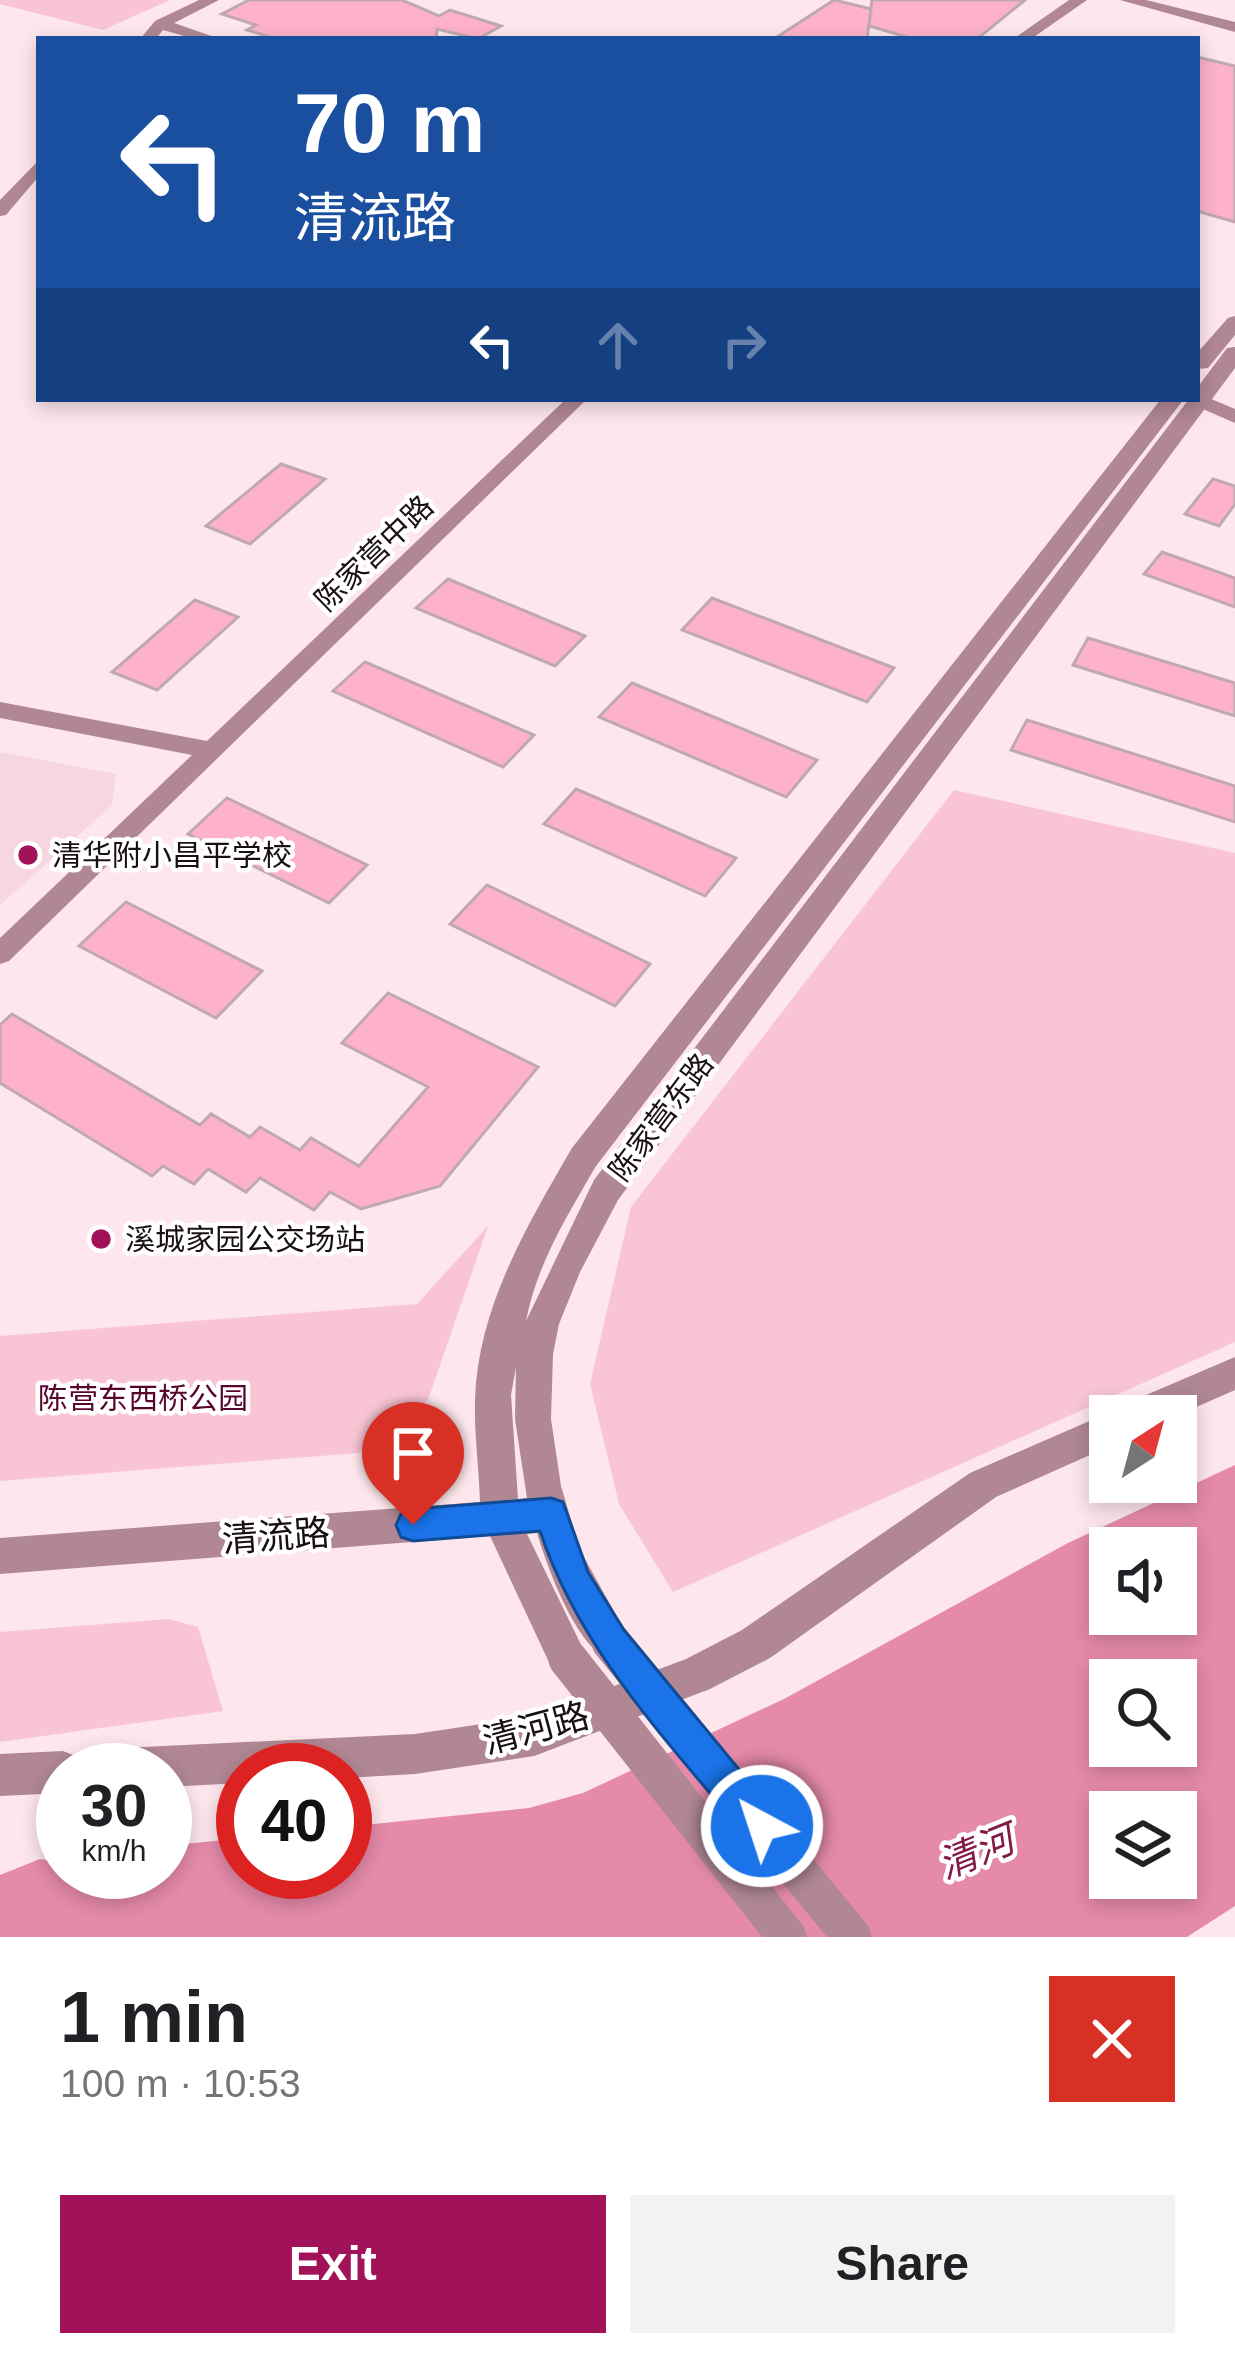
<!DOCTYPE html>
<html lang="en">
<head>
<meta charset="utf-8">
<style>
  body { margin:0; font-family:Arial,"Noto Sans SC",sans-serif; background:#f2f2f2; color:#202124; height:100vh; display:flex; flex-direction:column; font-size:45px; white-space:nowrap }
  * { box-sizing:border-box; margin:0 }
  p { font-size:39px; color:#757577 }
  .icon { flex:none; width:66px; height:66px; fill:none; stroke:currentColor; stroke-width:2; stroke-linecap:round; stroke-linejoin:round }
  .map { position:relative; height:1937px; overflow:hidden }
  .details { display:flex; flex-direction:column; background:#fff; flex:1 }
  .details>* { flex:none }
  .banner { position:absolute; left:36px; top:36px; width:1164px; height:366px; border-radius:0px; box-shadow:0 6px 18px #0003; background:#1a4fa0; color:#fff; overflow:hidden }
  .needle { width:78px; rotate:36deg }
  .controls { position:absolute; left:1089px; top:1395px; display:grid; gap:24px }
  .controls a { display:grid; place-items:center; width:108px; height:108px; border-radius:0px; background:#fff; box-shadow:0 6px 18px #0003; font-size:60px }
  .speed { position:absolute; left:36px; top:1743px; display:flex; gap:24px; font-size:60px; font-weight:700; text-align:center }
  .speed>* { display:grid; place-content:center; width:156px; height:156px; border-radius:50%; background:#fff; box-shadow:0 6px 18px #0003; line-height:1 }
  .speed small { font-size:30px; font-weight:400 }
  .speed .limit { border:18px solid #d22; background:#fff; color:#111 }
  .pin { position:absolute; display:grid; place-items:center; width:102px; height:102px; color:#fff; margin:-123px -51px; border-radius:50% 50% 50% 0; rotate:-45deg; box-shadow:0 0 12px #0007 }
  .pin .icon { rotate:45deg }
  .me { position:absolute; width:132px; margin:-66px; rotate:320deg; stroke-linejoin:round; filter:drop-shadow(0 0 9px #0008) }
  .turn { display:flex; align-items:center; gap:42px; height:252px; padding:0 60px; font-size:54px }
  .turn .icon { width:156px; height:156px; stroke-width:2.5 }
  .turn b { display:block; font-size:84px; line-height:102px }
  .lanes { display:flex; align-items:center; height:114px; padding:0 60px; background:#0003; justify-content:center; gap:60px; direction:ltr }
  .lanes .off { opacity:.35 }
  .round { display:grid; place-items:center; flex:none; width:126px; height:126px; border-radius:0px; background:#f2f2f2 }
  .headline { display:flex; align-items:center; justify-content:space-between; height:204px; padding:0 60px }
  h1 { font-size:72px; font-weight:800; line-height:90px }
  .primary-button { display:flex; gap:24px; margin-top:auto; padding:24px 60px }
  .primary-button a { flex:1; height:138px; border-radius:0px; background:#a21258; color:#fff; font-size:48px; font-weight:800; line-height:138px; text-align:center }
  .primary-button a+a { background:#f2f2f2; color:#202124 }
  .map>svg:first-child { display:block }
  .built { fill:#f6d7df }
  .green { fill:#f9c5d4 }
  .water { fill:#e58aa9; fill-rule:evenodd }
  .building { fill:#feb2ca; stroke:#bfa9af; stroke-width:3 }
  .lines { fill:none; stroke-linecap:round; stroke-linejoin:round }
  .minor { fill:#b08793; fill-rule:evenodd }
  .tertiary { fill:#b08793; fill-rule:evenodd }
  .tertiary-bridge { stroke:#b08793; stroke-width:39 }
  .route { fill:#1a73e8; stroke:#114b97; stroke-width:3 }
  .poi-dot { fill:#a21258; stroke:#fff; stroke-width:4.5 }
  .labels { text-anchor:middle; dominant-baseline:central; stroke-width:9; stroke-linejoin:round; paint-order:stroke }
  .street-label { font-size:30px; fill:#181013; stroke:#fff }
  .poi-label { font-size:30px; fill:#181013; stroke:#fff; text-anchor:start }
  .park-label { font-size:30px; fill:#57052d; stroke:#fff }
  .near-street-label { font-size:36px; fill:#181013; stroke:#fff }
  .near-water-label { font-size:39px; font-style:italic; fill:#831949; stroke:#fff }
</style>
</head>
<body>
<div class="map">
<svg width="1235" height="1937" viewBox="0 0 1235 1937">
  <rect width="100%" height="100%" fill="#fde6ec"/>
  <path class="built" d="M0,752L116,774L112,805L0,905Z"/>
  <path class="green" d="M0,0H170L103,30L0,4Z
    M954,790L1235,853V1342L673,1592L619,1504L590,1384L631,1207Z
    M488,1226L428,1400L358,1453L0,1481V1336L417,1304Z
    M169,1619L198,1627L223,1711L0,1742V1632Z"/>
  <path class="water" d="M1235,1465V1906L1187,1937H0V1875L40,1859L63,1863V1872L133,1877L136,1872H165V1846L243,1838V1872H345V1827L529,1808L583,1793L784,1699L1068,1543ZM1110,1548H1176V1614H1110ZM1110,1680H1176V1746H1110ZM1110,1812H1176V1878H1110Z"/>
  <path class="building" d="M249,0H402L439,16L450,10L501,26L478,39L437,29L436,39H277L247,30L256,25L222,14Z
    M834,0L871,9L867,39H774Z
    M872,0H1025L977,39H914L869,26Z
    M1197,57L1235,66V222L1197,211Z
    M281,464L325,479L250,544L206,526Z
    M1213,479L1235,486V504L1219,526L1185,514Z
    M1162,552L1235,578V607L1144,574Z
    M448,579L585,636L555,666L416,608Z
    M712,598L894,668L867,702L682,630Z
    M195,600L238,617L157,690L112,672Z
    M1088,638L1235,683V716L1073,665Z
    M365,662L534,735L503,767L333,691Z
    M632,683L817,760L786,797L599,717Z
    M1027,720L1235,786V822L1011,750Z
    M576,789L736,858L705,896L544,824Z
    M227,798L367,865L329,903L188,834Z
    M487,885L650,964L615,1006L450,924Z
    M126,902L262,971L216,1018L79,946Z
    M388,993L538,1067L440,1186L361,1209L330,1192L314,1210L260,1178L246,1192L208,1169L194,1184L163,1166L152,1176L0,1083V1025L12,1014L200,1125L211,1114L250,1137L260,1127L300,1150L311,1138L359,1166L428,1087L342,1043Z"/>
  <g class="lines">
    <path class="minor" d="M199,0H219L174,23L220,39H195L163,30L156,39H140L155,21Z
      M1069,0H1087L1031,39H1013Z
      M1120,0H1146L1235,22V32Z
      M39,160V176L6,215L0,216V200Z
      M1197,393L1235,409V423L1189,403L1186,399H1197Z
      M566,399H587L9,961L0,964V938L192,755L0,718V702L207,741Z"/>
    <path class="tertiary" d="M1235,316V335L1208,368L1197,369V353L1228,318Z
      M1235,347V368L618,1200L580,1272L559,1324L553,1354L551,1419L561,1486L580,1550L631,1642L625,1656L611,1661C576,1647 548,1569 537,1533L527,1534L588,1659L582,1673L568,1679L554,1673L490,1536L0,1574V1538L480,1502C479,1468 474,1433 475,1399C478,1307 528,1224 572,1148L1161,399H1184L596,1166C567,1216 537,1264 526,1321L594,1180L1189,399H1197V388L1227,348ZM516,1367L515,1419L527,1498L518,1499L511,1395Z
      M1235,1357V1390L1176,1416H1120L1125,1404Z
      M1110,1412L1120,1416H1110V1446L996,1497L770,1658L710,1689L534,1756L415,1774L345,1778V1770H243V1783L165,1787V1770H63V1793L0,1796V1754L63,1751L78,1757L82,1769L87,1755L102,1749L415,1734L534,1716L686,1659L742,1630L970,1473Z"/>
    <path class="tertiary-bridge" d="M611,1642L852,1937
      M568,1659L787,1937"/>
  </g>
  <path class="route" d="M551,1498L563,1502L588,1572L624,1630L775,1813L781,1826L775,1840L762,1845L749,1840C669,1742 580,1652 540,1531L413,1541L401,1537L396,1525L401,1514L413,1509Z"/>
  <g class="poi-dot">
    <circle cx="28" cy="855" r="12"/>
    <circle cx="101" cy="1239" r="12"/>
  </g>
  <g class="labels">
    <g class="street-label">
      <text transform="translate(374 553) rotate(-44)">陈家营中路</text>
      <text transform="translate(661 1117) rotate(-53)">陈家营东路</text>
    </g>
    <g class="poi-label">
      <text x="52" y="855">清华附小昌平学校</text>
      <text x="125" y="1239">溪城家园公交场站</text>
    </g>
    <g class="park-label">
      <text x="143" y="1398">陈营东西桥公园</text>
    </g>
    <g class="near-street-label">
      <text transform="translate(276 1536) rotate(-4)">清流路</text>
      <text transform="translate(536 1728) rotate(-15)">清河路</text>
    </g>
    <g class="near-water-label">
      <text transform="translate(976 1852) rotate(-22)">清河</text>
    </g>
  </g>
</svg>
<div class="controls">
<a><svg class="needle" viewBox="-14 -14 28 28"><path d="M0-13l5 13h-10z" fill="#e53935"/><path d="M0 13l5-13h-10z" fill="#757577"/></svg></a>
<a><svg class="icon" aria-label="sound" viewBox="0 0 24 24"><path d="M4 9h4l5-4v14l-5-4H4zM17 9q2 3 0 6"/></svg></a>
<a><svg class="icon" aria-label="search" viewBox="0 0 24 24"><circle cx="10" cy="10" r="6"/><path d="M15 15l6 6"/></svg></a>
<a><svg class="icon" aria-label="layers" viewBox="0 0 24 24"><path d="M12 4l9 5-9 5-9-5zM3 14l9 5 9-5"/></svg></a>
</div>
<div class="speed"><div>30<small>km/h</small></div><div class="limit">40</div></div>
<div class="pin" style="left:413px;top:1525px;background:#d93025"><svg class="icon" aria-label="arrive" viewBox="0 0 24 24"><path d="M6 21V4h12l-3 4 3 4H6"/></svg></div>
<svg class="me" style="left:762px;top:1826px" viewBox="-20 -20 40 40"><circle r="17" fill="#1a73e8" stroke="#fff" stroke-width="3"/><path d="M0-11L8 9 0 5-8 9z" fill="#fff"/></svg>
<div class="banner">
<div class="turn"><svg class="icon" aria-label="left" viewBox="0 0 24 24"><path d="M17 20v-9H6M10 6l-5 5 5 5"/></svg><div><b>70 m</b>清流路</div></div>
<div class="lanes"><svg class="icon" aria-label="left" viewBox="0 0 24 24"><path d="M17 20v-9H6M10 6l-5 5 5 5"/></svg><svg class="icon off" aria-label="ahead" viewBox="0 0 24 24"><path d="M12 20V5M6 11l6-6 6 6"/></svg><svg class="icon off" aria-label="right" viewBox="0 0 24 24"><path d="M7 20v-9h11M14 6l5 5-5 5"/></svg></div>
</div>
</div>
<section class="details">
<div class="headline"><div><h1>1 min</h1><p>100 m · 10:53</p></div><a class="round" style="background:#d93025;color:#fff"><svg class="icon" aria-label="close" viewBox="0 0 24 24"><path d="M6 6l12 12M18 6L6 18"/></svg></a></div>
<div class="primary-button"><a>Exit</a><a>Share</a></div>
</section>
</body>
</html>
